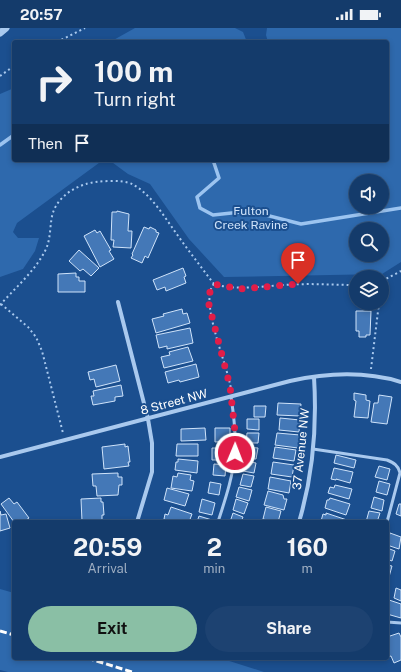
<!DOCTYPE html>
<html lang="en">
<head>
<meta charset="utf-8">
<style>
  body { margin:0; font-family:"Public Sans",sans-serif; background:#1d4271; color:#f1f3f6; height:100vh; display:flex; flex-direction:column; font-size:15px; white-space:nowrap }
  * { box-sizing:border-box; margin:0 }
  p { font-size:13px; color:#9dadc1 }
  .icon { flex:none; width:22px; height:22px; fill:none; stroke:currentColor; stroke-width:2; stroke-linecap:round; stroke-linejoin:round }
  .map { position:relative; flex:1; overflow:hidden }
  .panel { position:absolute; left:12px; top:492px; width:377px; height:140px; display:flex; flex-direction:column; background:#143b6b; border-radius:4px; box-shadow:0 2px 6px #0003,0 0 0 1px #33557e }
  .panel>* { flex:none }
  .top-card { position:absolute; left:12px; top:12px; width:377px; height:122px; border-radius:4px; box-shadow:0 2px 6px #0003,0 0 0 1px #33557e; background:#143b6b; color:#f1f3f6; overflow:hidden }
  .fabs { position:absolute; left:349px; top:146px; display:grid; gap:8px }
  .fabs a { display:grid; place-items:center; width:40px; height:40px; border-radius:50%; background:#143b6b; box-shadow:0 2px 6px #0003,0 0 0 1px #33557e; font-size:20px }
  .pin { position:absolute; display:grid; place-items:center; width:34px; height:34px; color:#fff; margin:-41px -17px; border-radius:50% 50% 50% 0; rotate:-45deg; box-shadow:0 0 4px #0007 }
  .pin .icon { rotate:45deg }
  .me { position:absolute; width:44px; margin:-22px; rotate:1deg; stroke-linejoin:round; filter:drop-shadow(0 0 3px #0008) }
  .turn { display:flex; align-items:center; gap:14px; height:84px; padding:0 16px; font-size:18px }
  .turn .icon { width:52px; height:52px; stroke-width:2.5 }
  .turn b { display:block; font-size:28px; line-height:34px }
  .then { display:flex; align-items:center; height:38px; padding:0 16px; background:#0003; gap:8px; font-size:15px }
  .eta { display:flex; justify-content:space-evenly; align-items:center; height:68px; text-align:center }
  .eta b { font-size:24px; font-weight:700; line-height:28px }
  .action { display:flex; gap:8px; margin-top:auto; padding:8px 16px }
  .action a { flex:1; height:46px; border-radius:24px; background:#8abfa5; color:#111; font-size:16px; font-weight:700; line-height:46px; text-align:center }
  .action a+a { background:#1d4271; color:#f1f3f6 }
  .status { display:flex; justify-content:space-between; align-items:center; height:28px; padding:0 20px; background:#143b6b; direction:ltr }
  .status svg { height:11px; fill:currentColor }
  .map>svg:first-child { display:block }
  .green { fill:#2e69ad; fill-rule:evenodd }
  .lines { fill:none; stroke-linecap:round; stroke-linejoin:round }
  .stream { stroke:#9cc4f0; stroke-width:3.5 }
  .building { fill:#4478b7; stroke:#cfe3fa }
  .path { stroke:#a9c9ee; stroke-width:2; stroke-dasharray:2 3; stroke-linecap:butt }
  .service { stroke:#a9c9ee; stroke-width:3 }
  .minor { stroke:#a9c9ee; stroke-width:4 }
  .tertiary { stroke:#a9c9ee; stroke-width:7 }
  .rail { stroke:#fff; stroke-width:3; stroke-dasharray:7 3; stroke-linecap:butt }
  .route { stroke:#e11d48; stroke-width:7; stroke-dasharray:0 12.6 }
  .labels { text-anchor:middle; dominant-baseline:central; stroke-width:4; stroke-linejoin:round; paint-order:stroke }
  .park-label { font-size:12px; fill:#cfe3fa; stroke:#1b4f8f }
  .street-label { font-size:12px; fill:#fff; stroke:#1b4f8f }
</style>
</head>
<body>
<div class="status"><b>20:57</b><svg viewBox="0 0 49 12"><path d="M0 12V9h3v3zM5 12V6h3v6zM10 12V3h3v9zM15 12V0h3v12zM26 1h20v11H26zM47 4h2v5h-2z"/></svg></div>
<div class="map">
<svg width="401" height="644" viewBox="0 0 401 644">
  <rect width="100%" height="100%" fill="#1b4f8f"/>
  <path class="green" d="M135,0H235L243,4L247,14H110Z
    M267,0H401V234L382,246L224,249L189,211L150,156L128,146L109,132H387V14H268L266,7ZM356,153H382V179H356ZM356,201H382V227H356Z
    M14,60V132H103L17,195L13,204L18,210H39L35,223L23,241L0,249V66Z
    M0,561L14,565V630H220L264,644H8L0,642Z"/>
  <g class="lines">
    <path class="stream" d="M0,117L14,107
      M213,132L219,150L197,169L200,180L213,187L250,183L301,196L401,180"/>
  </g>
  <path class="building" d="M117,183L129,186L128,203H132L131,220L113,219L114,212H111L112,184H117Z
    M144,199L149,201L150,199L156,202V204L159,205L148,230L145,228L142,235L131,230L133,227L132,226Z
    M95,202L97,205L100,203L111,222L109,223L114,231L100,239L84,208Z
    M79,222L99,240L91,248L83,241L80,243L69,233Z
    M183,240L186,248L184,249L186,255L166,263L165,259L157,262L153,252Z
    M76,245V249H79V253H85V264H58V246Z
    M182,281L183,286L187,285L190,295L156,305L152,291L164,288L163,286Z
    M356,283H371L370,307H366V309H359V303H356Z
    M190,300L193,315L167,321V318L159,320L156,307Z
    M188,319L193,333L164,340L161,329L170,327L169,324Z
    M196,336L199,349L180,354L179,352L168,355L165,344Z
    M116,337L120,353L96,359L94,351L90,352L88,344Z
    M121,357L123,368L115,369V373L93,377L91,368H94L93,363Z
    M354,365L366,367V372L370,373L368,390L354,389L356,373L354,372Z
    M379,367L392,369L387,396L371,394L374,375H378Z
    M278,375L301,376L300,388L277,387Z
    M254,378H266L265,389H254Z
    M280,390L300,392L299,404L279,402Z
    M247,391H259V402L247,401Z
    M205,400L206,412L181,413V401Z
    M215,400H230V413L215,414Z
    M247,405H259L258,415H246Z
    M277,405L300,407L298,420L275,417Z
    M125,416V419L128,418L130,434H128L129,438L104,441L102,419Z
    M177,416H198V428H176Z
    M246,419L258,420L256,431L245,430Z
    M275,419L296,422L294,433L273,430Z
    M212,420H224V432H212Z
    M336,427L356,432L354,440L334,435Z
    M178,431L198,433L197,445L175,442L176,434H178Z
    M245,433L256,435L254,445L243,443Z
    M273,434L294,437L292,449L271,446Z
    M214,436L226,437L225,448L213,447Z
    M379,438L390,441L387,452L375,449Z
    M334,440L353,444L350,455L336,451V452L331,451Z
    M118,445V449H122V457H119L118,467L97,468L96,458H93L92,446Z
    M178,445L191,447L190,452L194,453L192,463L171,460L173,448L177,449Z
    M243,446L254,448L251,459L240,457Z
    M270,449L291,453L289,465L268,461Z
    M379,453L390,456L387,467L376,464Z
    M210,454L221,456L219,467L208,465Z
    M335,457L352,461L349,471L328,465L330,459L334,460Z
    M239,459L252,462L249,473L236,469Z
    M167,460L189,466L185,478L164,472Z
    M268,463L283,467L284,471H287L284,482L264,477Z
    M374,469L384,472L382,483L371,480Z
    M9,470L14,476L17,474L29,490L23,494H14L1,476Z
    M101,470V474H103L104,487H102V492L82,493L81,471Z
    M330,470L350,476L346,487L325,480L327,472H329Z
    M202,471L215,475L212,487L199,484Z
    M236,471L248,475L244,486L233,482Z
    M399,476H401V488L396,486Z
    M171,479L192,486L189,494H174L164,491L165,486L168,487Z
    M266,479L281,483L278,494L263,491Z
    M0,483L1,487L6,486L10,500L0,503Z
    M369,483L380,485L377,494H366Z
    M233,485L243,489L241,494H230Z
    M326,485L347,492V494H323L321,493L323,486L326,487Z
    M199,488L212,492L211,494H197Z
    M390,505L401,509L399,521L387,517Z
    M387,520L395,523L392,533L387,531Z
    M387,537L392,538L389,549H387Z
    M396,560L401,562V573L394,570Z
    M389,572L401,576V590L387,586V579Z
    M399,605L401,609V632L394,635L391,628L387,629V609Z"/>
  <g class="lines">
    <path class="path" d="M57,14L85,0
      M0,48L14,38
      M382,253L401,243
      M214,256C198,272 229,340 231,362
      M1,276L28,299L36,309L42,323L63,405
      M0,277C15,260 35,243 45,223C52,210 49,193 54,182C60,168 73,160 86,156C96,153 122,151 132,156C151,166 163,187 176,205C188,222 201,239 214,256C238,263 261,258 285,257C309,255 332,257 356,257
      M371,341L379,275"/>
    <path class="service" d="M313,421L387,432C394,435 398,437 400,445L387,494
      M218,494C225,472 233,449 235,425C236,406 234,388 231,369
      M387,594L401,595"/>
    <path class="minor" d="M118,274L148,391L152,415V444L137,494
      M0,429L290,353C326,345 365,343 401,354
      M299,494C313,447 317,397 314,349"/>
    <path class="tertiary" d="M0,5L6,0"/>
    <path class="rail" d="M0,603L14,607
      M87,630L132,644"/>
  </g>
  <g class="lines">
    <path class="route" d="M235,425V404L230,358L209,277L210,263L214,256L240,261L298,256"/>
  </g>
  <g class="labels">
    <g class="park-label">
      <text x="251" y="183">Fulton<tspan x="251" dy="14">Creek Ravine</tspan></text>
    </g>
    <g class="street-label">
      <text transform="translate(174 374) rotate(-15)">8 Street NW</text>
      <text transform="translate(301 421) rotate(-84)">37 Avenue NW</text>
    </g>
  </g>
</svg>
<div class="fabs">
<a><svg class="icon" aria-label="sound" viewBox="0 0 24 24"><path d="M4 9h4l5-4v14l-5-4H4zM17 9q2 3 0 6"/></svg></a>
<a><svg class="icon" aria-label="search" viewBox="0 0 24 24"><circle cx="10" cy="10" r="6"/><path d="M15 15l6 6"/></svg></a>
<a><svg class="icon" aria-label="layers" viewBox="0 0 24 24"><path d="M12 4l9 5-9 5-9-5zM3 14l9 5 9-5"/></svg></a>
</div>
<div class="pin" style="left:298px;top:256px;background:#d93025"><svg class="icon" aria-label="arrive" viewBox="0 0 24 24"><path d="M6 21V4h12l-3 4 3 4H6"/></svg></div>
<svg class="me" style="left:235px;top:425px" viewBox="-20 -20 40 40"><circle r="17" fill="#e11d48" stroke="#fff" stroke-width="3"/><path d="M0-11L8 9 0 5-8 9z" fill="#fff"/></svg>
<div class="top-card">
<div class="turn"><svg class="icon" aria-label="right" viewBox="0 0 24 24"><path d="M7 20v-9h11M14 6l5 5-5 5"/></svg><div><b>100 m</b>Turn right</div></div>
<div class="then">Then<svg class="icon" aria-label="arrive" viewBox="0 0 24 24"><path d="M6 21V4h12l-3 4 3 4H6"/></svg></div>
</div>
<section class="panel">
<div class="eta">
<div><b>20:59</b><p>Arrival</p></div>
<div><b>2</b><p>min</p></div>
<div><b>160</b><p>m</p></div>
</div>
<div class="action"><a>Exit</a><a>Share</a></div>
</section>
</div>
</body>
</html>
